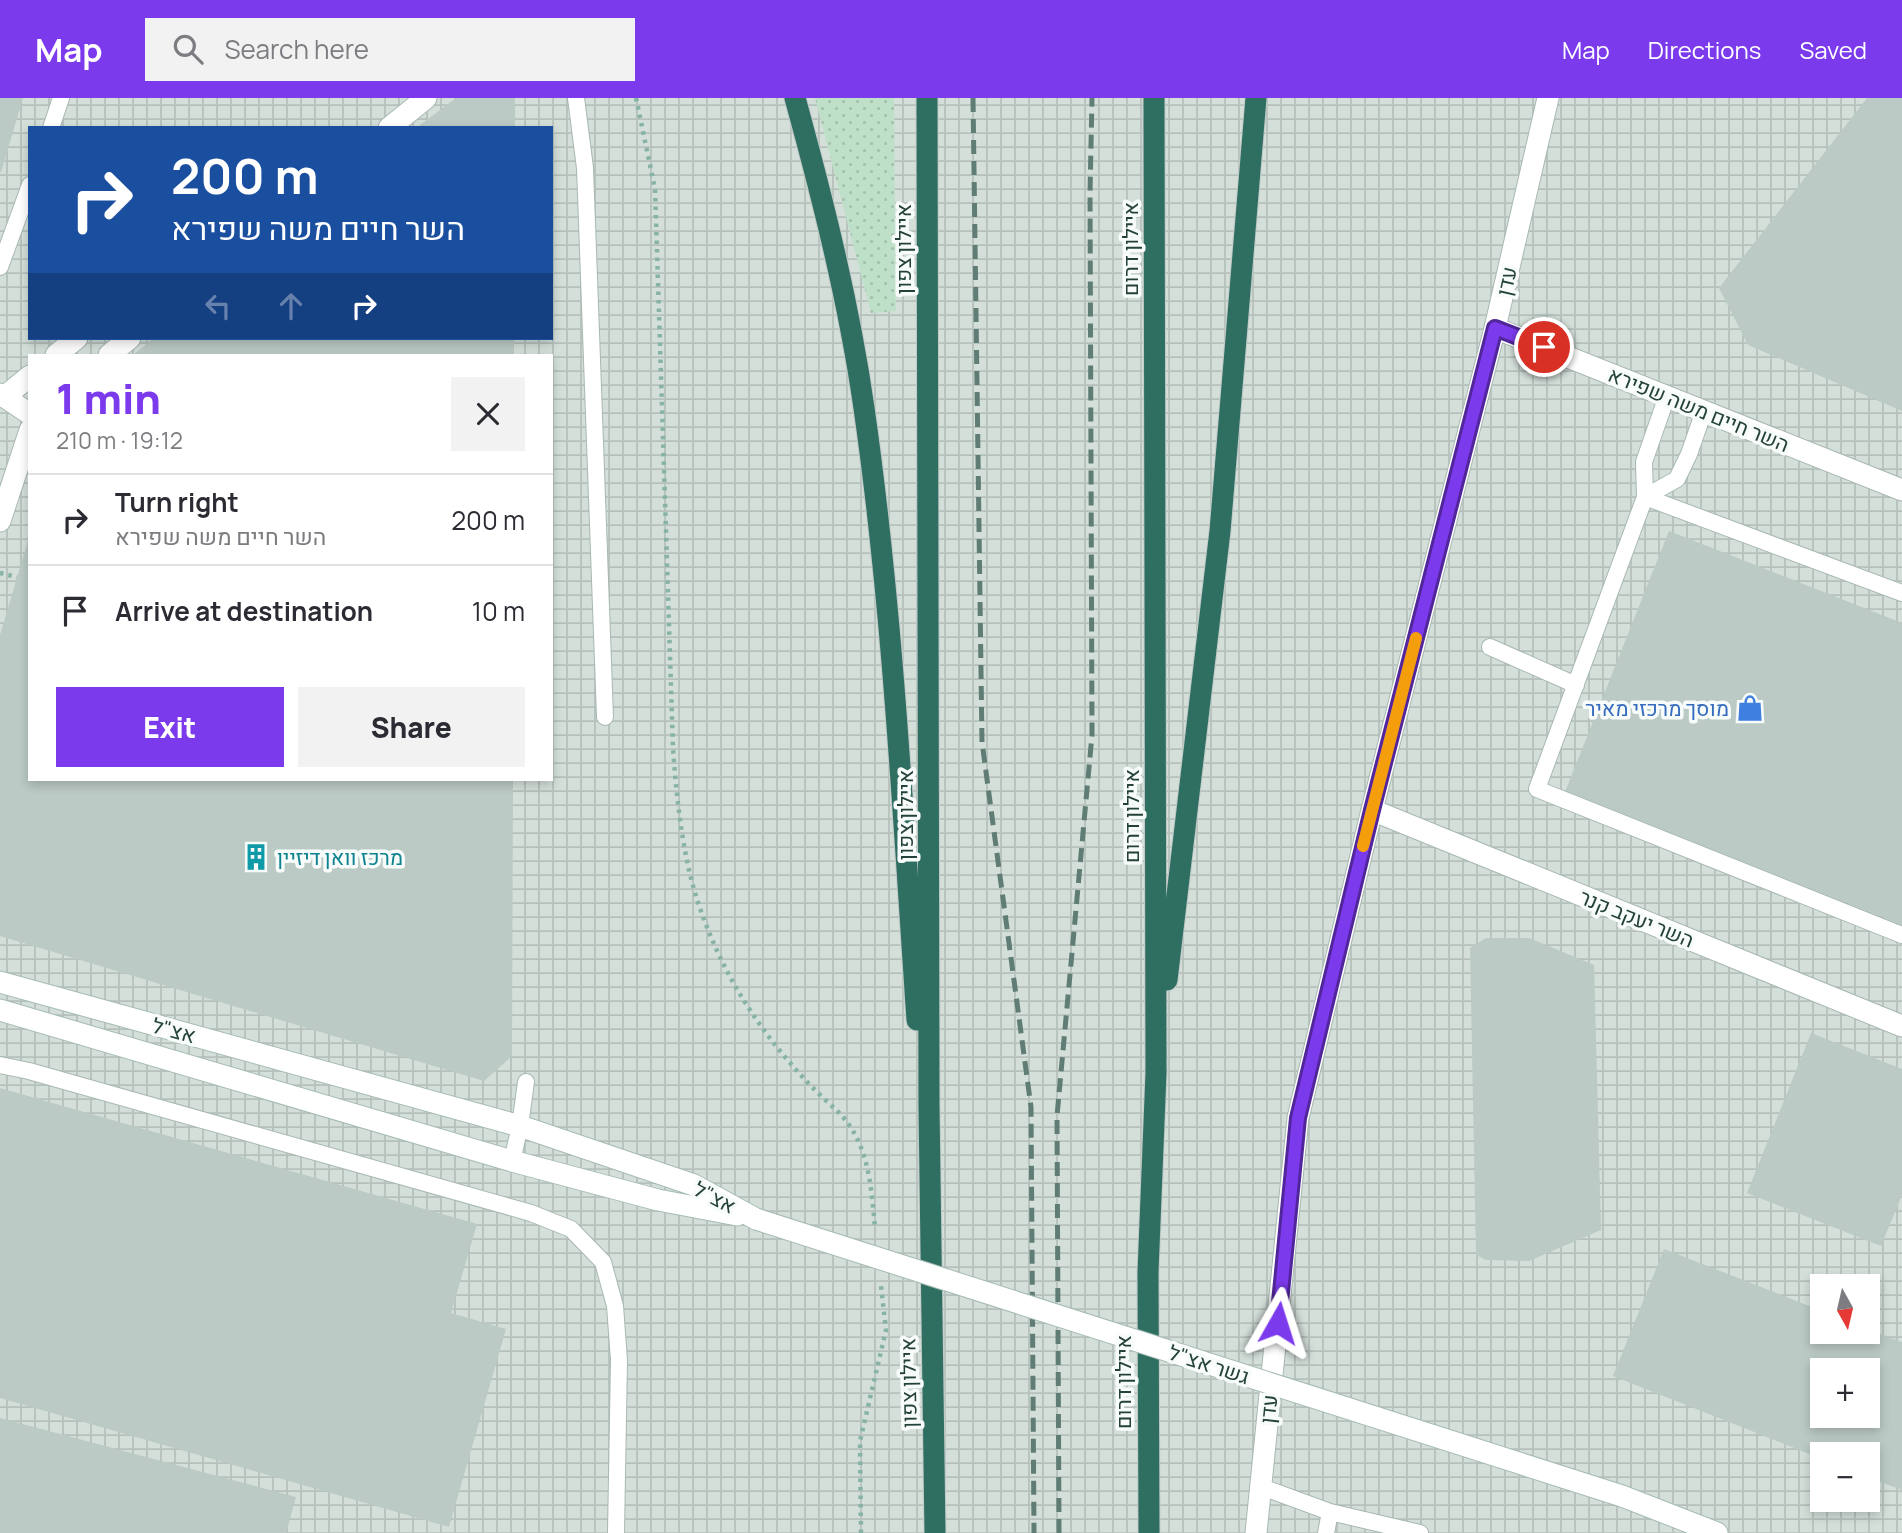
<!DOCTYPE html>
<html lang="en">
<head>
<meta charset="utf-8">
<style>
  body { margin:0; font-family:Manrope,Heebo,sans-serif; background:#f2f2f3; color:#2b2b33; height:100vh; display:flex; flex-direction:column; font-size:26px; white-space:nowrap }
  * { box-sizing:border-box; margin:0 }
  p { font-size:23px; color:#7c7c81 }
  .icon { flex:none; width:38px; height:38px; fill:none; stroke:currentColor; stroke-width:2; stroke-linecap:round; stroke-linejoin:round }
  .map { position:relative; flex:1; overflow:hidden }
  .sheet { position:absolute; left:28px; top:256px; width:525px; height:427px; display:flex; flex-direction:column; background:#fff; border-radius:0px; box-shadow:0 4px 10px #0003 }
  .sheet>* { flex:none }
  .hud { position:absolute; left:28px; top:28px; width:525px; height:214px; border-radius:0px; box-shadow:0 4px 10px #0003; background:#1a4fa0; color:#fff; overflow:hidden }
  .needle { width:46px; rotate:172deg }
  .controls { position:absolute; left:1810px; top:1176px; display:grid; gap:14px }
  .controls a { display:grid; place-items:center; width:70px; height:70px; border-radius:0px; background:#fff; box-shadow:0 4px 10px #0003; font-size:35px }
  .pin { position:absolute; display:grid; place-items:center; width:60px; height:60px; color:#fff; margin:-30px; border:4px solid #fff; border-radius:50%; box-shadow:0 2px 7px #0007 }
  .me { position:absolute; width:77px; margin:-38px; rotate:6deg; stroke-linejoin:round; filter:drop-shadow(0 0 5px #0008) }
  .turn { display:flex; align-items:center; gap:24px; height:147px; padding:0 28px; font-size:32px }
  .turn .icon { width:91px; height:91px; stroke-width:2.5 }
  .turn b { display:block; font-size:49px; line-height:60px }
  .lanes { display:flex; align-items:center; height:66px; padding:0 28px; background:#0003; justify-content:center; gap:35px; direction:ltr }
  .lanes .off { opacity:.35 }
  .round { display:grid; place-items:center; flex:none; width:74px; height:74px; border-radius:0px; background:#f2f2f3 }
  .summary { display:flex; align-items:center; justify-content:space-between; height:119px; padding:0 28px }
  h1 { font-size:42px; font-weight:800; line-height:52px; color:#7c3aed }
  .primary-button { display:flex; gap:14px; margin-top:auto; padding:14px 28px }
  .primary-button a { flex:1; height:80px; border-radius:0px; background:#7c3aed; color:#fff; font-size:28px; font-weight:800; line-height:80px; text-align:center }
  .primary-button a+a { background:#f2f2f3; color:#2b2b33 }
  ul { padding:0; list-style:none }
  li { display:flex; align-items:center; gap:21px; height:91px; padding:0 28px; border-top:2px solid #e1e1e2 }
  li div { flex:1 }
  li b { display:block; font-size:26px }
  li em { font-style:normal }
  header { display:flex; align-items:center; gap:42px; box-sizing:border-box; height:98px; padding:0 35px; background:#7c3aed; color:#fff }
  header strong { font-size:33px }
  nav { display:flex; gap:38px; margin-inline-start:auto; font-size:24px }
  .search { width:490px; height:63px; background:#f2f2f3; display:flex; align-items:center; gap:18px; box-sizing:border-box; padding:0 24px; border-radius:0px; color:#7c7c81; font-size:26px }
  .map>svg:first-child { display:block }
  .industrial { fill:url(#industrial-grid); fill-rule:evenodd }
  .grass { fill:url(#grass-dots) }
  .building { fill:#bbcac4; fill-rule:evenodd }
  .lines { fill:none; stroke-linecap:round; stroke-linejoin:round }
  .lane-casing { stroke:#a8b8b2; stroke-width:18 }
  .street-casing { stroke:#a8b8b2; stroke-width:23 }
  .secondary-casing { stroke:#a4bbb3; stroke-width:23 }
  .highway-casing { stroke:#c2cac8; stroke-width:23 }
  .path { stroke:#86b3a5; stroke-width:4.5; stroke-dasharray:3.5 5; stroke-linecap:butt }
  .lane { stroke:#fff; stroke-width:16 }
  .street { stroke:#fff; stroke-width:21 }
  .secondary { stroke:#fff; stroke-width:21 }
  .highway { stroke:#2f6f62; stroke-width:21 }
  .rail { stroke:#5f7d75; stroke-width:5; stroke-dasharray:14 7; stroke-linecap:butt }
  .secondary-bridge-casing { stroke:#a4bbb3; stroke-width:23; stroke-linecap:butt }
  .secondary-bridge { stroke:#fff; stroke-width:21 }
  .route-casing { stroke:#51269a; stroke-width:18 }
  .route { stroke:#7c3aed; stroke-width:12 }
  .slow { stroke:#f59e0b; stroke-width:12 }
  .labels { text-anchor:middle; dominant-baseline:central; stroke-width:7; stroke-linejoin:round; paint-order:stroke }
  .street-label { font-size:21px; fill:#24423a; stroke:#f7fbf9 }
  .shop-label { font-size:21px; fill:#366cbe; stroke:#f7fbf9; text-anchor:end }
  .culture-label { font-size:21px; fill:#0d838f; stroke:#f7fbf9; text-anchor:start }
</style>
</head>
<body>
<header>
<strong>Map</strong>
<div class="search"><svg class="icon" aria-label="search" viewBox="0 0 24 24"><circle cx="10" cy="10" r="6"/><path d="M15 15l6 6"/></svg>Search here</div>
<nav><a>Map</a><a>Directions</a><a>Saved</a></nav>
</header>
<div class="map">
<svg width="1902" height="1435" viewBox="0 0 1902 1435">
  <defs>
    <pattern id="industrial-grid" width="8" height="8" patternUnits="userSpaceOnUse" patternTransform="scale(1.75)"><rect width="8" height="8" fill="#d4dfda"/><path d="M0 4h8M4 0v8" fill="none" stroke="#b6c1bc"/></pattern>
    <pattern id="grass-dots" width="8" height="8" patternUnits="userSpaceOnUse" patternTransform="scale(1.75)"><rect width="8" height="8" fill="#bfe0c8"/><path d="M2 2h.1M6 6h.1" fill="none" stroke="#a4c1ad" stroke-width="1.8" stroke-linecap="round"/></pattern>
  </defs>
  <rect width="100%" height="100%" fill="#e6efeb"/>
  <path class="industrial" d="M0,0H1902V1435H0ZM30,30H551V240H30ZM30,257H551V681H30ZM1822,1188H1867V1234H1822ZM1822,1272H1867V1318H1822ZM1822,1356H1867V1402H1822Z"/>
  <path class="grass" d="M815,0H894L896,213L871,215Z"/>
  <path class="building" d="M0,0H23L1,74H0Z
    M456,0H515V30H416Z
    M1867,0H1902V313L1748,247L1719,190Z
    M154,240H514V257H133Z
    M1669,433L1902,525V827L1565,694Z
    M29,439L30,681H513L512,958L484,983L0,838V537Z
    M1486,840H1529L1594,867L1601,1132L1529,1163L1486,1162L1476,1157L1470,850Z
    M1811,935L1902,971V1097L1881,1148L1747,1095Z
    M0,990L477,1126L451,1215L506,1231L449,1429L0,1300Z
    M1664,1151L1822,1213V1234H1867V1231L1902,1244V1392L1867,1379V1356H1822V1361L1613,1278ZM1822,1272H1867V1318H1822Z
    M0,1320L296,1399L286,1435H0Z"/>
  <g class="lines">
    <defs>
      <path id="lane" d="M576,0L585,70L605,619
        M51,30L61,0
        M0,169L30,87
        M1667,298L1644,364L1645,399L1537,691L1902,837
        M1645,399L1902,495
        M1645,399L1677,381L1689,356L1704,313
        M1490,549L1576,587
        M0,967L29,973L531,1115L571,1131L603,1164L615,1208L619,1262L616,1435
        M512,1063L520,1028L526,984
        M1259,1388L1330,1414L1420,1435
        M1326,1435L1330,1414"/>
      <path id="street" d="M389,30L426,0
        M1495,230L1902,392
        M56,257L77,240
        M109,257L130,240
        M0,296L30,316
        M4,299L30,278
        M0,423L30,332
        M1372,712L1902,928
        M1256,1435L1298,1020L1372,712L1495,230L1548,0"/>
      <path id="secondary" d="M0,884L520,1028L694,1087L756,1121
        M0,912L512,1063L658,1102L737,1117
        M1622,1398L1717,1435"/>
      <path id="highway" d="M795,0C823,102 849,205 864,310C893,513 903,718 917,922
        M927,0L929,1008L935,1435
        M1167,882L1220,433L1256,0
        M1149,1435L1148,1174L1156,975L1154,0"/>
    </defs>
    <use href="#lane" class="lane-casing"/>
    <use href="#street" class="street-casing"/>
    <use href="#secondary" class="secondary-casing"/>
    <use href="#highway" class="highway-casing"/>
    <path class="path" d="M636,0L655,91L673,651C676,691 680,732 689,772C701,824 726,878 756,921C774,947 795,972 817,994C830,1007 844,1017 853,1033C870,1061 872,1098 875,1130
      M0,475L17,479
      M861,1435L860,1343L886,1232L881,1188"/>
    <use href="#lane" class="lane"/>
    <use href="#street" class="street"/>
    <use href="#secondary" class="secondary"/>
    <use href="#highway" class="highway"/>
    <path class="rail" d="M973,0L982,644L1031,1009L1034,1435
      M1059,1435L1057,1018L1092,637L1090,95L1092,0"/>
    <defs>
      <path id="secondary-bridge" d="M756,1121L1622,1398"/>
    </defs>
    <use href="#secondary-bridge" class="secondary-bridge-casing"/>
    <use href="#secondary-bridge" class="secondary-bridge"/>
  </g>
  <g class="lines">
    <defs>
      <path id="route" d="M1278,1225L1298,1020L1372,712L1495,230L1544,249"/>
    </defs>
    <use href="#route" class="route-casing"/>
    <use href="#route" class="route"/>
    <path class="slow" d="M1363,748L1416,540"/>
  </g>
  <defs>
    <symbol id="shop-bare" viewBox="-9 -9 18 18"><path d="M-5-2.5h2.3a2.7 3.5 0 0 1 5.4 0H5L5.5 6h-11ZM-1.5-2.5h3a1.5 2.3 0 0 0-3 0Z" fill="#3f7fe0" stroke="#f7fbf9" stroke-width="2.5" paint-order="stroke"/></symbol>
    <symbol id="building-bare" viewBox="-9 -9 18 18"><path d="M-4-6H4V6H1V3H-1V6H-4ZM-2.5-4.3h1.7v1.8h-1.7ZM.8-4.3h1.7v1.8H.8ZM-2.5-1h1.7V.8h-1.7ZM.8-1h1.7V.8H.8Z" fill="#0f9aa8" stroke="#f7fbf9" stroke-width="2.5" paint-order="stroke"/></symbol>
  </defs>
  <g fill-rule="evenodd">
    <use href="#shop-bare" x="1731" y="591" width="38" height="38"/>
    <use href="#building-bare" x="237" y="740" width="38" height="38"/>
  </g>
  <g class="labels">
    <g class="street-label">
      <text transform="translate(903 151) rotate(-90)">איילון צפון</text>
      <text transform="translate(1130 151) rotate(-90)">איילון דרום</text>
      <text transform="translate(1506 183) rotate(-77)">עדן</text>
      <text transform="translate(1699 311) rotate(22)">השר חיים משה שפירא</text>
      <text transform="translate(905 717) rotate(-90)">איילון צפון</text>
      <text transform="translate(1131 718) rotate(-90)">איילון דרום</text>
      <text transform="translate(1637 820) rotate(22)">השר יעקב קנר</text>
      <text transform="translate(174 932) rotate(15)">אצ"ל</text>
      <text transform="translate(715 1099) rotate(28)">אצ"ל</text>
      <text transform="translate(1209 1266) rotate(18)">גשר אצ"ל</text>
      <text transform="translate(1123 1284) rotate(-90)">איילון דרום</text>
      <text transform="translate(908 1285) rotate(-91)">איילון צפון</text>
      <text transform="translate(1268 1311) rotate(-84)">עדן</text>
    </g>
    <g class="shop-label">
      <text x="1729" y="610">מוסך מרכזי מאיר</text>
    </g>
    <g class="culture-label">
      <text x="277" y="759">מרכז וואן דיזיין</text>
    </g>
  </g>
</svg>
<div class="controls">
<a><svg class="needle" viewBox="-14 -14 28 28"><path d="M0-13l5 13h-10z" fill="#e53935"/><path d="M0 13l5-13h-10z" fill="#7c7c81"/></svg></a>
<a>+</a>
<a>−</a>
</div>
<div class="pin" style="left:1544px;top:249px;background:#d93025"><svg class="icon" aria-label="arrive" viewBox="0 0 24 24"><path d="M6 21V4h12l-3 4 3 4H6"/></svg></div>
<svg class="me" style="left:1278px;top:1225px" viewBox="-20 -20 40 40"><path d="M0-17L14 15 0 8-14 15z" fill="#7c3aed" stroke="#fff" stroke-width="4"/></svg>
<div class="hud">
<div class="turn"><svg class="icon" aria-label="right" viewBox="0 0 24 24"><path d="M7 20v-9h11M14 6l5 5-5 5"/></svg><div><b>200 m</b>השר חיים משה שפירא</div></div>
<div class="lanes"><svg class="icon off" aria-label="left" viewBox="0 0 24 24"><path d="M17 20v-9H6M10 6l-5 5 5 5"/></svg><svg class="icon off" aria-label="ahead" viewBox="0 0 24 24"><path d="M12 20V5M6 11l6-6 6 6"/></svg><svg class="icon" aria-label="right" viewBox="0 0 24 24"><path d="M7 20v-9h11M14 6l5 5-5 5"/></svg></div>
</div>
<section class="sheet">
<div class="summary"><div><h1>1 min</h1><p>210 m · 19:12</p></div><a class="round"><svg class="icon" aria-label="close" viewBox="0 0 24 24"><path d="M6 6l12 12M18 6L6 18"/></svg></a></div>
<ul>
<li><svg class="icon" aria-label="right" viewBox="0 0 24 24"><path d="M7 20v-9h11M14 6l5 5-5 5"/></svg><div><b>Turn right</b><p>השר חיים משה שפירא</p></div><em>200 m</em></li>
<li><svg class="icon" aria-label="arrive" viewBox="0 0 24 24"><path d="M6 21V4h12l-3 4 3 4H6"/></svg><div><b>Arrive at destination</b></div><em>10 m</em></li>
</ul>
<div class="primary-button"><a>Exit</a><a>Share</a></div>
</section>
</div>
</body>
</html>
